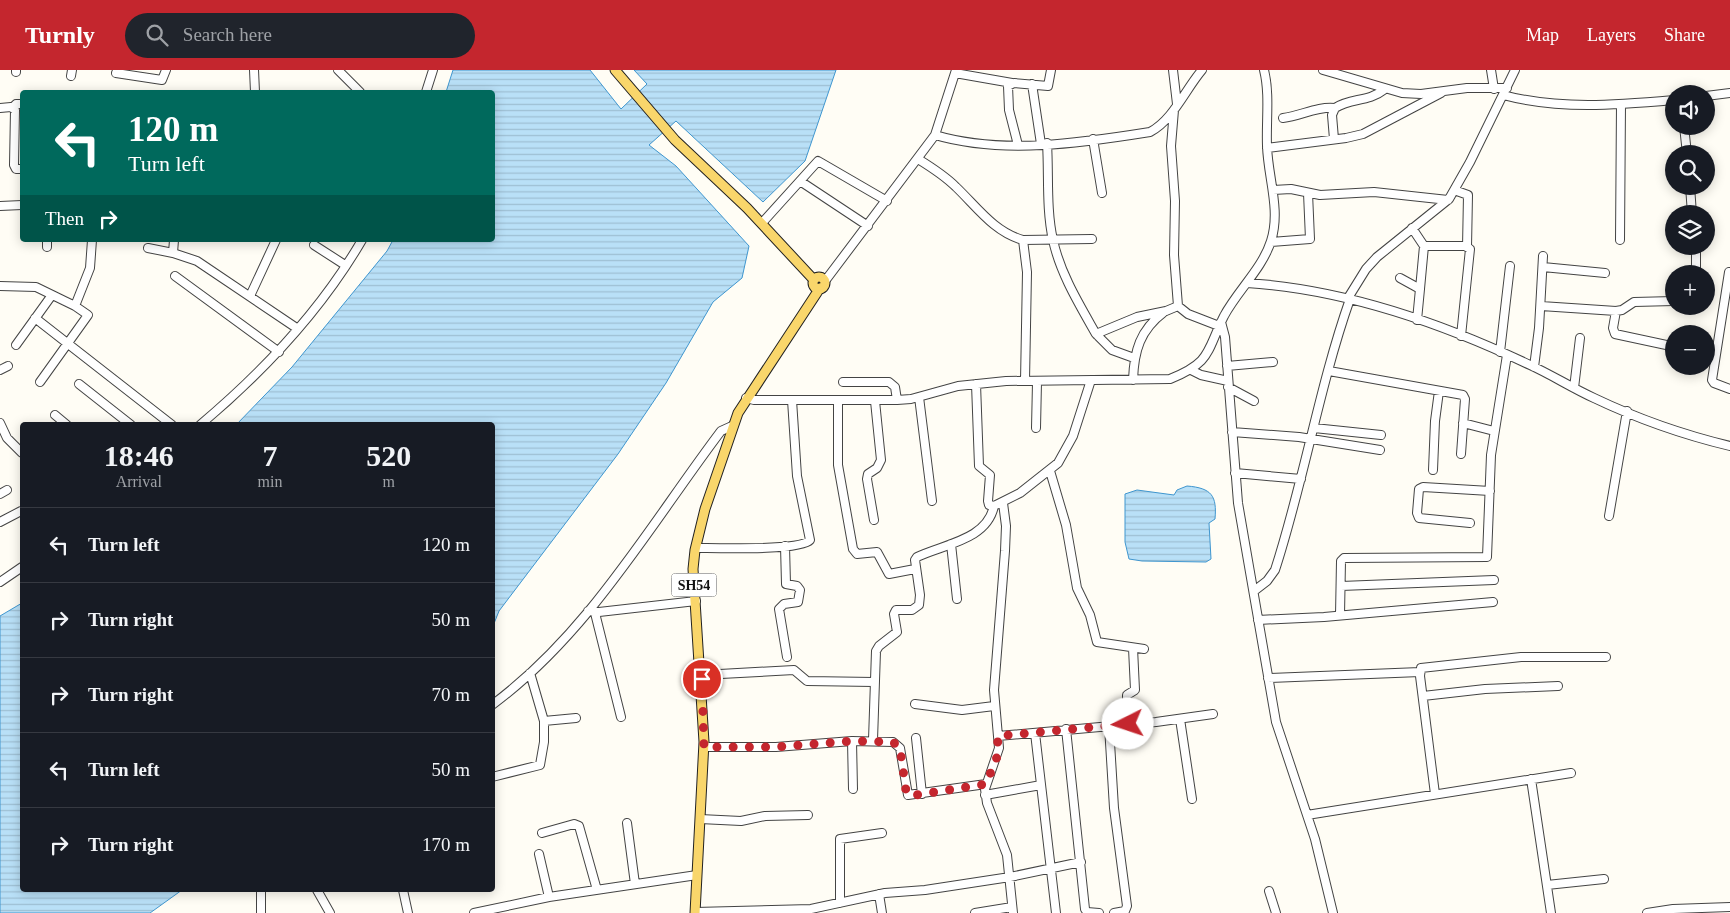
<!DOCTYPE html>
<html lang="en">
<head>
<meta charset="utf-8">
<style>
  body { margin:0; font-family:Georgia,serif; background:#20242c; color:#f1f3f6; height:100vh; display:flex; flex-direction:column; font-size:19px; white-space:nowrap }
  * { box-sizing:border-box; margin:0 }
  p { font-size:16px; color:#9ea1a6 }
  .icon { flex:none; width:28px; height:28px; fill:none; stroke:currentColor; stroke-width:2; stroke-linecap:round; stroke-linejoin:round }
  .map { position:relative; flex:1; overflow:hidden }
  .details { position:absolute; left:20px; top:352px; width:475px; height:470px; display:flex; flex-direction:column; background:#171b24; border-radius:5px; box-shadow:0 2px 12px #0003 }
  .details>* { flex:none }
  .hud { position:absolute; left:20px; top:20px; width:475px; height:152px; border-radius:5px; box-shadow:0 2px 12px #0003; background:#00695c; color:#fff; overflow:hidden }
  .buttons { position:absolute; left:1665px; top:15px; display:grid; gap:10px }
  .buttons a { display:grid; place-items:center; width:50px; height:50px; border-radius:50%; background:#171b24; box-shadow:0 2px 12px #0003; font-size:25px }
  .pin { position:absolute; display:grid; place-items:center; width:42px; height:42px; color:#fff; margin:-21px; border:2px solid #fff; border-radius:50%; box-shadow:0 1px 5px #0007 }
  .me { position:absolute; width:55px; margin:-28px; rotate:266deg; stroke-linejoin:round; filter:drop-shadow(0 0 4px #0008) }
  .turn { display:flex; align-items:center; gap:18px; height:105px; padding:0 25px; font-size:22px }
  .turn .icon { width:65px; height:65px; stroke-width:2.5 }
  .turn b { display:block; font-size:35px; line-height:42px }
  .then { display:flex; align-items:center; height:48px; padding:0 25px; background:#0003; gap:10px; font-size:19px }
  .eta { display:flex; justify-content:space-evenly; align-items:center; height:85px; text-align:center }
  .eta b { font-size:30px; font-weight:700; line-height:35px }
  ul { padding:0; list-style:none }
  li { display:flex; align-items:center; gap:15px; height:75px; padding:0 25px; border-top:1px solid #363941 }
  li div { flex:1 }
  li b { display:block; font-size:19px }
  li em { font-style:normal }
  header { display:flex; align-items:center; gap:30px; box-sizing:border-box; height:70px; padding:0 25px; background:#c4262e; color:#fff }
  header strong { font-size:24px }
  nav { display:flex; gap:28px; margin-inline-start:auto; font-size:18px }
  .search { width:350px; height:45px; background:#20242c; display:flex; align-items:center; gap:12px; box-sizing:border-box; padding:0 18px; border-radius:28px; color:#9ea1a6; font-size:19px }
  .map>svg:first-child { display:block }
  .water { fill:url(#water-rules); stroke:#3f96cf }
  .lines { fill:none; stroke-linecap:round; stroke-linejoin:round }
  .minor-casing { stroke:#444; stroke-width:10 }
  .major-casing { stroke:#222; stroke-width:11 }
  .minor { stroke:#fff; stroke-width:8 }
  .major { stroke:#f9d66b; stroke-width:9 }
  .route { stroke:#c4262e; stroke-width:9; stroke-dasharray:0 16.2 }
  .labels { text-anchor:middle; dominant-baseline:central; stroke-width:5; stroke-linejoin:round; paint-order:stroke }
  .shield { fill:#fff; stroke:#585858; stroke-width:1 }
  .shield-label { font-size:14px; font-weight:bold; fill:#111 }
</style>
</head>
<body>
<header>
<strong>Turnly</strong>
<div class="search"><svg class="icon" aria-label="search" viewBox="0 0 24 24"><circle cx="10" cy="10" r="6"/><path d="M15 15l6 6"/></svg>Search here</div>
<nav><a>Map</a><a>Layers</a><a>Share</a></nav>
</header>
<div class="map">
<svg width="1730" height="843" viewBox="0 0 1730 843">
  <defs>
    <pattern id="water-rules" width="6" height="5" patternUnits="userSpaceOnUse" patternTransform="scale(1.25)"><rect width="6" height="5" fill="#b9e0f7"/><path d="M0 2.5h6" fill="none" stroke="#9ebfd3"/></pattern>
  </defs>
  <rect width="100%" height="100%" fill="#fffdf5"/>
  <path class="water" d="M453,0H590L621,39L647,14L634,0H836L805,91L763,132L676,51L649,75L676,96L749,176L742,208L713,232L666,313L618,384L499,541L493,556L492,355H236L292,297L387,181L393,170H492V22H446Z
    M1187,416C1212,418 1217,426 1215,449L1209,453L1211,489L1206,492L1142,491L1129,489L1125,472V424L1137,420L1174,425L1177,420Z
    M22,533V820H182L150,843H0V546Z"/>
  <g class="lines">
    <defs>
      <path id="minor" d="M254,0L255,22
        M338,0L360,22
        M1173,0L1177,34
        M1323,0L1402,23L1421,24L1467,18H1507
        M1491,0L1494,19
        M16,2V0
        M116,3L162,10L166,0
        M955,3L1012,13
        M71,6L72,0
        M1032,14L1041,74
        M426,22L433,0
        M1503,25C1559,40 1617,35 1674,30
        M1706,26L1730,23
        M13,37L16,34H22
        M0,38L11,37L15,40L14,95L16,99H22
        M1174,40L1171,76L1175,131L1174,185L1178,236L1188,244L1219,256
        M1283,48C1301,46 1317,36 1335,38
        M1684,56L1687,84
        M935,65C1003,85 1081,73 1150,62C1173,50 1185,20 1202,0
        M1093,69L1102,123
        M1334,69L1332,45L1335,38C1352,27 1367,33 1385,19
        M1047,73C1049,105 1046,139 1053,170C1060,203 1079,234 1096,264L1137,247L1166,241L1178,236
        M1018,75L1009,40L1008,16L1014,13L1048,16L1051,0
        M1267,78L1346,68L1363,64L1441,23
        M918,89C931,97 945,106 956,117C977,137 994,162 1023,170L1092,169
        M800,111L868,156
        M1690,116L1692,144
        M1273,120L1291,119L1320,125L1374,122L1448,130
        M1454,120L1468,125L1467,177
        M0,136L22,135
        M762,153L818,91L887,131
        M1412,158L1424,176H1465L1470,179L1461,266
        M1023,170L1027,202L1025,311
        M1620,170L1621,34
        M1271,172L1310,169L1308,123
        M314,175L345,195
        M1696,176V204
        M47,177V170
        M148,178L173,183L197,191L298,259
        M173,183L174,170
        M1543,197L1605,203
        M1729,202L1712,310L1714,313L1730,319
        M175,206L279,282
        M1400,208L1420,219L1417,250
        M825,211L935,65L956,0
        M1247,213C1345,219 1442,253 1530,295C1552,305 1572,318 1594,328C1636,348 1684,365 1730,376
        M0,216L36,217L75,236L88,245L40,312
        M1420,219L1424,176
        M250,226L276,170
        M1348,228L1366,199L1377,187L1449,129L1470,92L1515,0
        M75,236L90,198L92,170
        M1541,236L1616,241L1622,240L1634,232L1674,231
        M1616,241L1613,258L1615,264L1671,276
        M35,248L172,355
        M1221,252L1225,267L1238,433L1276,652L1315,769L1333,843
        M1096,264L1112,280L1134,288
        M16,275L52,225
        M1500,282L1510,196
        M1227,296L1273,292
        M1534,297L1539,258L1543,186
        M0,300L8,296
        M1191,300L1201,305L1228,311
        M1329,301L1463,325L1465,329L1461,384
        M1133,310C1134,281 1140,260 1164,242
        M843,312H889L895,317L897,330
        M79,314L131,355
        M976,314L979,396L990,405L988,431L989,435L994,436L1020,423L1058,393L1073,366L1091,310
        M1228,317L1254,331
        M1574,318L1580,268
        M919,327L932,431
        M746,328L754,330H897L911,329L958,316L1006,311L1170,309C1212,292 1206,282 1224,246C1238,220 1262,199 1271,171C1281,140 1268,108 1267,76C1266,51 1270,24 1264,0
        M838,331V395L853,479L857,484L877,482L889,504L915,499
        M55,345L67,355
        M0,353L7,368L22,383
        M1463,353L1494,361
        M200,355C263,302 320,242 362,170
        M1036,358L1037,312
        M1314,358L1381,365
        M1232,362L1299,367L1380,380
        M1433,400L1435,351L1439,321
        M1050,401L1066,455L1077,518L1090,545L1097,572L1144,579
        M1235,403L1301,409
        M0,424L7,420
        M1003,433L1006,456L1005,481L994,620L999,678L985,719L987,733L1007,785L1013,843
        M1609,446L1627,341
        M874,450L867,409L868,404L877,398L881,390L875,331
        M0,452L21,441
        M1470,453L1419,448L1417,443L1419,419L1423,417L1490,421
        M951,474L957,529
        M785,476L786,514L797,516L800,520L798,532L784,534L779,539L787,587
        M696,478C714,478 801,481 810,470L797,406L792,330
        M0,512L22,497
        M1341,516L1494,510
        M1254,521L1267,511L1275,500C1304,411 1319,317 1350,229
        M588,541L599,542L696,531
        M595,543L621,647
        M1340,545L1341,491L1344,488L1487,487L1491,385L1507,285
        M1258,550L1324,547L1493,532
        M530,603L544,651L576,648
        M702,605L794,600L807,611L874,612
        M1268,608L1420,602
        M1423,626L1485,619L1558,616
        M915,634L962,640L994,636
        M492,635C589,563 650,455 721,361L732,356
        M1180,649L1192,729
        M1127,655V625L1135,620L1133,578
        M1109,656L1114,738L1127,836L1125,841L1114,843
        M1066,659L1085,839L1087,842L1099,843
        M1035,663L1056,843
        M998,666L1156,652L1213,644
        M916,668L922,724
        M873,670L876,581L879,576L897,562L894,544L896,540H912L919,535L920,525L915,490L917,487C944,474 987,470 994,436
        M852,671L853,719
        M704,677H776L852,671L893,672L900,678L908,725L986,714
        M492,707L540,695L544,672V651
        M1531,709L1551,843
        M1435,724L1420,606L1421,598L1521,587H1606
        M985,725L1041,715
        M1307,745L1571,703
        M700,749L741,751L765,746L808,745
        M627,753L635,814
        M542,763L574,754L579,756L597,820
        M539,784L549,827
        M1547,815L1604,809
        M261,820V843
        M317,820L330,843
        M403,820L408,843
        M1269,821L1276,843
        M879,824L882,843
        M840,833V769L882,763
        M695,842L811,839L885,823L925,820L1010,807L1081,792
        M474,843L549,827L697,805
        M975,843L1012,837
        M1647,843L1673,839L1730,837"/>
      <path id="major" d="M615,0L675,70L747,138L814,210
        M813 213a6 6 0 1 1 12 0a6 6 0 1 1-12 0Z
        M695,843L704,672L693,499L695,480L705,439L738,343L820,218"/>
    </defs>
    <use href="#minor" class="minor-casing"/>
    <use href="#major" class="major-casing"/>
    <use href="#minor" class="minor"/>
    <use href="#major" class="major"/>
  </g>
  <g class="lines">
    <path class="route" d="M702,609L704,677H776L852,671L893,672L900,678L906,721L910,726L986,714L997,687L998,666L1128,654"/>
  </g>
  <g class="labels">
    <rect class="shield" x="671.5" y="503.5" width="45" height="23" rx="4"/>
    <g class="shield-label">
      <text x="694" y="515">SH54</text>
    </g>
  </g>
</svg>
<div class="buttons">
<a><svg class="icon" aria-label="sound" viewBox="0 0 24 24"><path d="M4 9h4l5-4v14l-5-4H4zM17 9q2 3 0 6"/></svg></a>
<a><svg class="icon" aria-label="search" viewBox="0 0 24 24"><circle cx="10" cy="10" r="6"/><path d="M15 15l6 6"/></svg></a>
<a><svg class="icon" aria-label="layers" viewBox="0 0 24 24"><path d="M12 4l9 5-9 5-9-5zM3 14l9 5 9-5"/></svg></a>
<a>+</a>
<a>−</a>
</div>
<div class="pin" style="left:702px;top:609px;background:#d93025"><svg class="icon" aria-label="arrive" viewBox="0 0 24 24"><path d="M6 21V4h12l-3 4 3 4H6"/></svg></div>
<svg class="me" style="left:1128px;top:654px" viewBox="-20 -20 40 40"><circle r="19" fill="#fff"/><path d="M0-13L10 11 0 6-10 11z" fill="#c4262e"/></svg>
<div class="hud">
<div class="turn"><svg class="icon" aria-label="left" viewBox="0 0 24 24"><path d="M17 20v-9H6M10 6l-5 5 5 5"/></svg><div><b>120 m</b>Turn left</div></div>
<div class="then">Then<svg class="icon" aria-label="right" viewBox="0 0 24 24"><path d="M7 20v-9h11M14 6l5 5-5 5"/></svg></div>
</div>
<section class="details">
<div class="eta">
<div><b>18:46</b><p>Arrival</p></div>
<div><b>7</b><p>min</p></div>
<div><b>520</b><p>m</p></div>
</div>
<ul>
<li><svg class="icon" aria-label="left" viewBox="0 0 24 24"><path d="M17 20v-9H6M10 6l-5 5 5 5"/></svg><div><b>Turn left</b></div><em>120 m</em></li>
<li><svg class="icon" aria-label="right" viewBox="0 0 24 24"><path d="M7 20v-9h11M14 6l5 5-5 5"/></svg><div><b>Turn right</b></div><em>50 m</em></li>
<li><svg class="icon" aria-label="right" viewBox="0 0 24 24"><path d="M7 20v-9h11M14 6l5 5-5 5"/></svg><div><b>Turn right</b></div><em>70 m</em></li>
<li><svg class="icon" aria-label="left" viewBox="0 0 24 24"><path d="M17 20v-9H6M10 6l-5 5 5 5"/></svg><div><b>Turn left</b></div><em>50 m</em></li>
<li><svg class="icon" aria-label="right" viewBox="0 0 24 24"><path d="M7 20v-9h11M14 6l5 5-5 5"/></svg><div><b>Turn right</b></div><em>170 m</em></li>
</ul>
</section>
</div>
</body>
</html>
